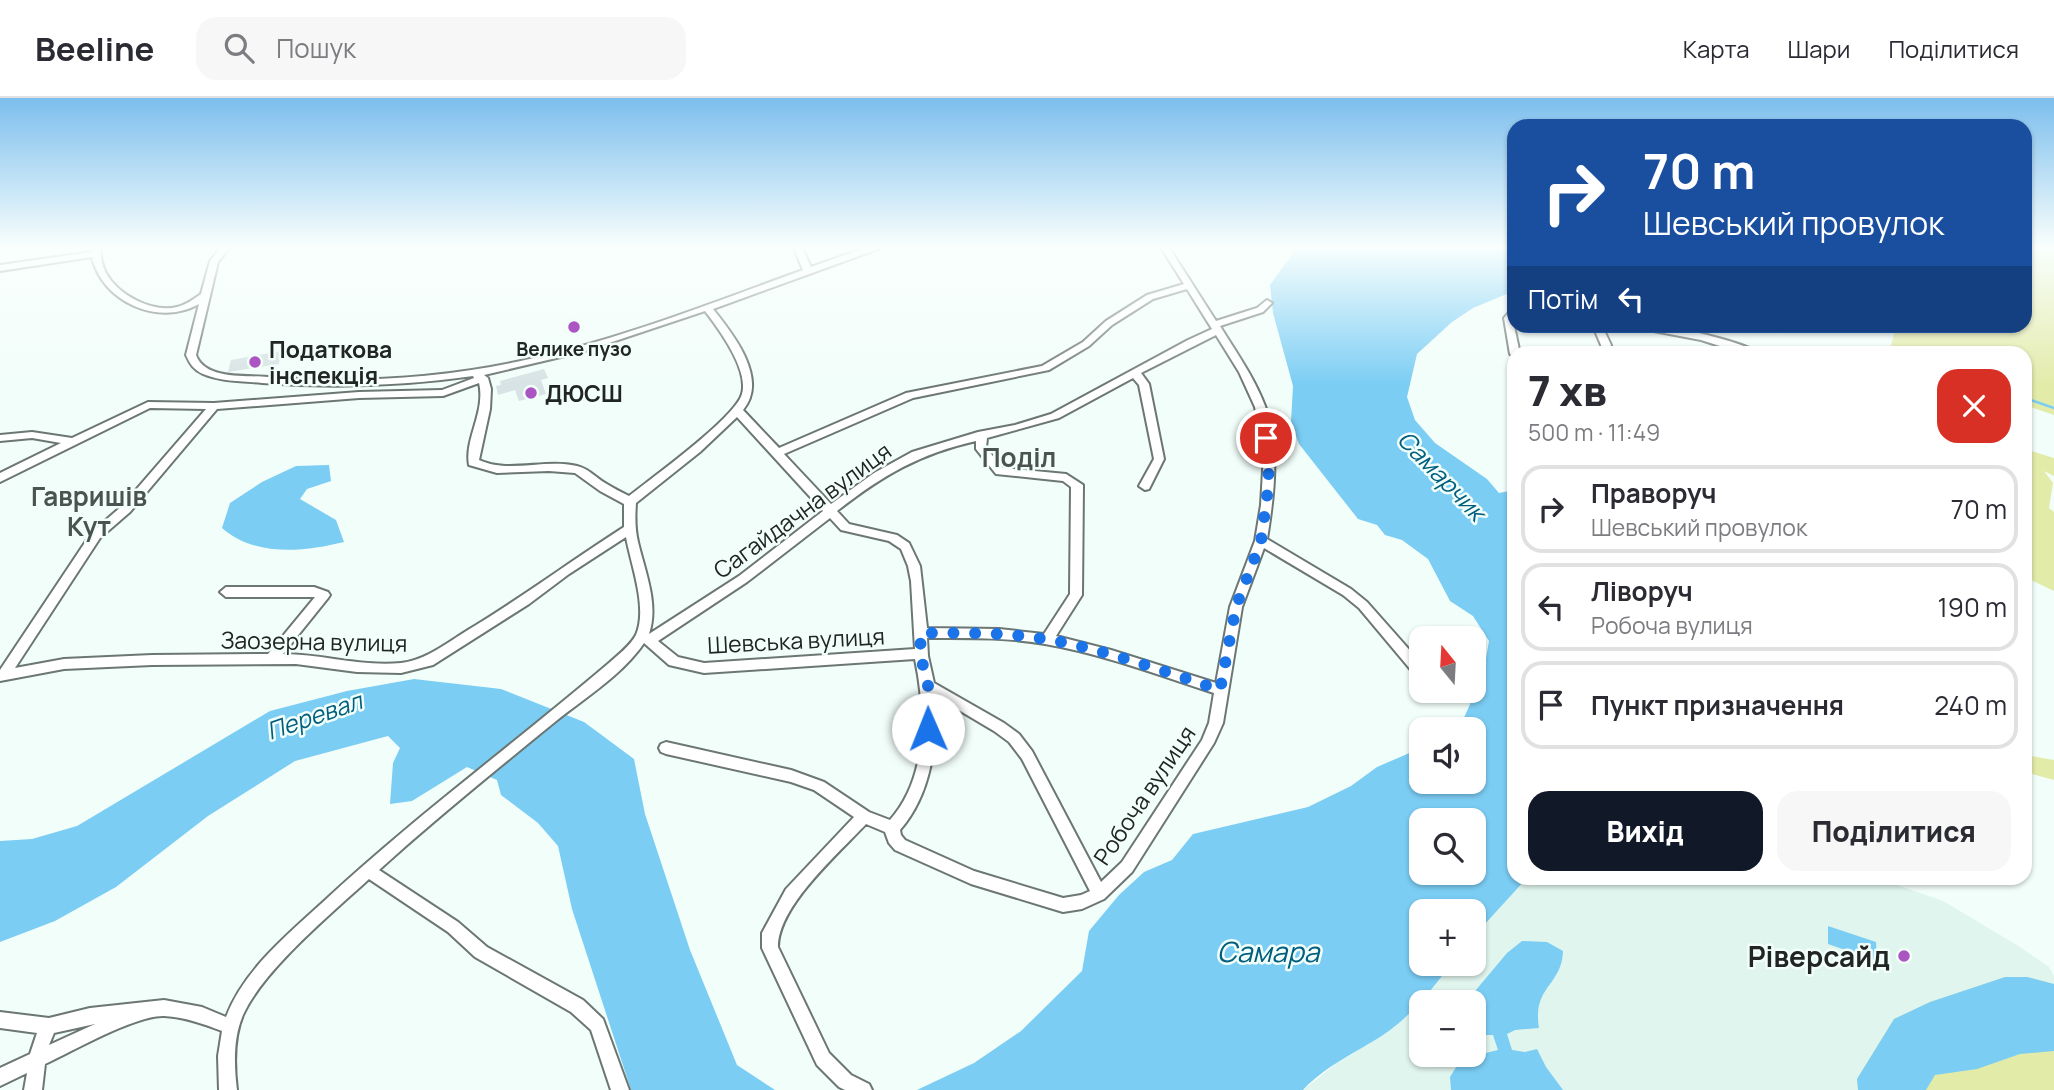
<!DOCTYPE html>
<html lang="uk">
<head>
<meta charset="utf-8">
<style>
  body { margin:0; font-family:Manrope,sans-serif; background:#f7f7f7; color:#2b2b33; height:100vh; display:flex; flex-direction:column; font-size:26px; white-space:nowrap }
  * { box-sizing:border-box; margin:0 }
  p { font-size:23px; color:#7c7c81 }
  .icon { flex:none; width:38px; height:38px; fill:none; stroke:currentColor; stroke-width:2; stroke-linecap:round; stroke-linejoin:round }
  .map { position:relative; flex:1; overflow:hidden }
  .sheet { position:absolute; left:1507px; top:248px; width:525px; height:539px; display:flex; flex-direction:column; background:#fff; border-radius:21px; box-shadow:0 2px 5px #0004 }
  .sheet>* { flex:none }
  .guide { position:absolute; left:1507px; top:21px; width:525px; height:214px; border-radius:21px; box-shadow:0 2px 5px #0004; background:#1a4fa0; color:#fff; overflow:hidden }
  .needle { width:46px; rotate:342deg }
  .controls { position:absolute; left:1409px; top:528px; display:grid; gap:14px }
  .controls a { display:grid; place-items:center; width:77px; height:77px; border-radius:14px; background:#fff; box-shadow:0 2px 5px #0004; font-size:35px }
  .pin { position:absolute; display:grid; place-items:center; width:60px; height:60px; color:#fff; margin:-30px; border:4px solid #fff; border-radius:50%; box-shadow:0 2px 7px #0007 }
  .me { position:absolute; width:77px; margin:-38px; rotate:359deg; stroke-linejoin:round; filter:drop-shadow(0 0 5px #0008) }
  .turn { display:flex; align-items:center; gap:24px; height:147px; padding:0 21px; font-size:32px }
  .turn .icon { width:91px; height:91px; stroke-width:2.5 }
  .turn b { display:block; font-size:49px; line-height:60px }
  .then { display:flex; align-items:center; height:66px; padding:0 21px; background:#0003; gap:14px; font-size:26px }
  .round { display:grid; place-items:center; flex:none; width:74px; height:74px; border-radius:21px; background:#f7f7f7 }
  .overview { display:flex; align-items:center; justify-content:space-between; height:119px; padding:0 21px }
  h1 { font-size:42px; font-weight:800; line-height:52px }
  .cta { display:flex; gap:14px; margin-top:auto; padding:14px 21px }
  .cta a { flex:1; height:80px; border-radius:21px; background:#111827; color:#fff; font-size:28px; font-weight:800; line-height:80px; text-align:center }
  .cta a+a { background:#f7f7f7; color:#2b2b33 }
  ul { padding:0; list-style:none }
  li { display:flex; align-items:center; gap:21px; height:88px; margin:0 14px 10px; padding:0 7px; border:4px solid #e1e1e2; border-radius:21px }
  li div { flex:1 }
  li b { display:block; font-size:26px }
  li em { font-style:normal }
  header { display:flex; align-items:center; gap:42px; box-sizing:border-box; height:98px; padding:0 35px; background:#fff; border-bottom:2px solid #e1e1e2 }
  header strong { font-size:33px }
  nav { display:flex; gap:38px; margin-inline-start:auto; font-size:24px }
  .search { width:490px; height:63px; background:#f7f7f7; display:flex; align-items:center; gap:18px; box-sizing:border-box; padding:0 24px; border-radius:21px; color:#7c7c81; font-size:26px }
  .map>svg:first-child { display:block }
  .built { fill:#e0f5ed; fill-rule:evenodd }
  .green { fill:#e3eba9 }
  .water { fill:#7bcdf4; fill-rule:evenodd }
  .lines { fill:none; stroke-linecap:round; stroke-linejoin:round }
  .stream { stroke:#7bcdf4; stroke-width:2.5 }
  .building { fill:#d7e3e4 }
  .minor-casing { stroke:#6c7672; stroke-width:4 }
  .minor { fill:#fff; fill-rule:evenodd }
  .route { stroke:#1a73e8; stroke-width:12; stroke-dasharray:0 21.6 }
  .poi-dot { fill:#ab55c3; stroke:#f2fefa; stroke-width:2.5 }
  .labels { text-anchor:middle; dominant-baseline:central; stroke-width:5; stroke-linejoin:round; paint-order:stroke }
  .far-poi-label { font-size:19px; font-weight:bold; fill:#212524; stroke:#f2fefa }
  .poi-label { font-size:23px; font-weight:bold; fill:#212524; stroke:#f2fefa; text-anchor:start }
  .street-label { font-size:23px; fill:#212524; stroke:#f2fefa }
  .water-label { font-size:24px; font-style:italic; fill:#005e7e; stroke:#f2fefa }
  .quarter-label { font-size:26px; font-weight:bold; fill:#4a5350; stroke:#f2fefa }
  .near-water-label { font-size:28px; font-style:italic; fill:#005e7e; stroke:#f2fefa }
  .near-poi-label { font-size:28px; font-weight:bold; fill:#212524; stroke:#f2fefa; text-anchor:end }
</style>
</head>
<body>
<header>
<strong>Beeline</strong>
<div class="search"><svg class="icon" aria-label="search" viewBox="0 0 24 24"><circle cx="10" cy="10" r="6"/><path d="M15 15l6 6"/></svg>Пошук</div>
<nav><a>Карта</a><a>Шари</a><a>Поділитися</a></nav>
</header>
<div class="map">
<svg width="2054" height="992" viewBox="0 0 2054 992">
  <rect width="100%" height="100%" fill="#f2fefa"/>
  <path class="built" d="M1526,781H1880L1943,803L2017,847L2049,869L2054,878V886L2027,879H2005L1930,904L1894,921L1857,981L1858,992H1303L1336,966L1386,935L1429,895L1451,866H1474V838ZM1421,905H1474V957H1421Z"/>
  <path class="green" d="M2025,148H2054V317L2025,307V256L1889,255L1896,228H2025Z
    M2025,351L2054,360V378L2044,373L2053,385L2049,410L2054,414V493L2025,479Z
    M2025,657L2054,662V682L2025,674Z
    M2005,879H2027L2054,886V992H1858L1857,981L1894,921L1930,904Z"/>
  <path class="water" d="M1298,148H1514V193L1473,210L1452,224L1417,256L1407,299L1415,322L1435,345L1487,381L1499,395L1514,392V780L1526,781L1474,838V814H1421V866H1451C1432,892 1410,919 1383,937C1357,954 1325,968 1303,992H917L974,965L1021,933L1082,873L1089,833L1119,797L1144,774L1172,762L1193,736L1308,709L1351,688L1377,669L1421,650V684H1474V632H1449L1463,622L1483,577L1489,543L1473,518L1450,503L1428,461L1402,442L1385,437L1377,427L1358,421L1299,346L1291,324L1293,288L1273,215L1270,187ZM1421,723H1474V775H1421Z
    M329,367L331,383L307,391L300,401L336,422L344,444C303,454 255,459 222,430L230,405L262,384L296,368Z
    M414,581L501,591L584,624L634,661L645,716L690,852L737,967L775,992H631L572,811L558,748L538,725L501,697L497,682L467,669L412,703L390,706L393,665L400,650L388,638L295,663L208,718L116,789L55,823L0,844V743L32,741L77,728L270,613L347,593Z
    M1828,828L1876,844L1877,863L1828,846Z
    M1522,843L1547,844L1563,853C1562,888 1532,888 1539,930L1515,932L1507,936L1512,952L1525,954L1537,951L1546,969L1563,992H1451L1450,979L1461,961L1498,952L1493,937H1474V905H1465L1507,855Z
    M2005,879H2027L2054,886V953L2020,956L1977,971L1935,977L1926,992H1858L1857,981L1894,921L1930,904Z"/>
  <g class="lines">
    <path class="stream" d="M2025,300L2054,310"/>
  </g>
  <path class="building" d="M281,253L279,266L228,274L231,262Z
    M544,271L548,280L541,282L546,296L519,303L515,292L498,297L496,288L501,287L500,283Z"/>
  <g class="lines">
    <defs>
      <path id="minor" d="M92,148H100C101,158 101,166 106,175C118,197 152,215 177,209C186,207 194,201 201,196L210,163L222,148H231L218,164L196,257C205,282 246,277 268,279C350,285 435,281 516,264C614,244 709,206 803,172L793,148H801L811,169L870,148H882L881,150L713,211C733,236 769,281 743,312L779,350L906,295L1042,268L1083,244L1106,223L1147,197L1184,186L1160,148H1168L1216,223L1257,210L1267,202L1272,205L1263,214L1220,228C1236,254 1254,279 1265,308C1280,350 1274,398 1267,441L1351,491L1367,504L1421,565V579L1416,578L1359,510L1343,497L1264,450L1242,509L1223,625L1214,645L1132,774L1104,801L1082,811L1063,814L971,786L895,752L889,745L885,734L866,726C838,756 778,808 778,849L829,955L851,977L869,986L872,992H845L839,989L817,967L762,850V835L786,791L854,719L814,692L791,684L666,656L661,654L659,650L661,646L666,644L791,672L824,684L869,714L890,722C928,679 926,614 915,561L704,575L669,567L644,545C622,577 586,599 556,623C496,672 436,720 379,772L458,824L487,849L583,902L603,921L629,992H611L591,932L571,914L475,859L448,834L369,781C332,815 263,872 243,917C233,940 234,967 237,992H219L218,958L222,933C204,926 184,919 164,918C136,917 73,953 45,966L42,992H24L27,975L0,988V970L30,956L37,935L0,930V914L49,920L90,910L164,902L202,909L226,919C244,872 286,838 322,805C413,720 514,646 609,565C618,557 630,548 636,537C648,510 631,467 626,439L569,476L529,506L433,567L401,575L357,574L296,566L152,567L64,571L0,583V572L92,434L122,408L206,311L150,310L0,384V375L61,345L32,340L0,343V337L32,334L72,340L148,304L214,305L359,294L442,292L474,280L473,278C403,288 332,290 262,285C243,283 222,284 203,276C194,272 190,266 186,257L199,206C159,229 102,204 92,159L0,173V167L92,154ZM1187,191L1212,231L1188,242L1051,316L1015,327L978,334L912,354L874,375L831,406L784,356L913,300L1049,272L1089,248L1112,227L1153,201ZM705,213C719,231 749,272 742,296C735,320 652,380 629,398C621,394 613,390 605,385C595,379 589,371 577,368C544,360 510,376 479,362L490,311L491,291L488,280L484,277L582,254ZM1216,237L1239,274L1255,309L1264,355L1261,407L1255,443L1230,509L1216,585L1111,552L1056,538L1082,497L1083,387L1066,376L1003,370L986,350L987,340L1059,320L1133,280L1139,287L1154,361L1139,388L1145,392L1149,391L1164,361L1149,286L1141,275ZM479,285C486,314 464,341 469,367L497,375L549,373L575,375L600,393L624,406V429C571,463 521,500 468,532C447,545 426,562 401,565C362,569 322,556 283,556L328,500L330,497L328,494L314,489H226L220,494L226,499H315L268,556L152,557L64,561L15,570L100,440L130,414L217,311L359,300L443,298ZM737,319L823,413L739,478L649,536C659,506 645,474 638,444C635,431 635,419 636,405L700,354ZM976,343V351L996,376L1063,383L1071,389L1070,496L1044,536L999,531L927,530L920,468L909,445L897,437L849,426L837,413C883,377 919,356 976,343ZM830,420L841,432L889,443L901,451L908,468L911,483L915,551L704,565L678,559L658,543L747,484ZM927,540C966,540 1006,539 1045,546C1103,556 1159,577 1214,595L1209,625L1202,642L1122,764L1101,784L1032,653L1019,636L1004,625L934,585L928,558ZM935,598L994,633L1009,644L1022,661L1090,793L1081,797L1063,800L974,773L905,742L901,737L900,732C932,695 937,645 935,598ZM95,926L49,947L54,935Z
        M1514,211V228L1520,256H1514V259L1510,256L1504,220L1511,212Z
        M1593,228H1602L1611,247V256H1601V247Z
        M1638,228C1666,225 1738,242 1762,256H1745L1701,242L1643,231Z"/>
    </defs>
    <use href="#minor" class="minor-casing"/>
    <use href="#minor" class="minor"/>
  </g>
  <linearGradient id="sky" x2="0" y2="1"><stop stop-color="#7cbeed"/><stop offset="0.52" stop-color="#f9fffd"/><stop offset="1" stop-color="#f9fffd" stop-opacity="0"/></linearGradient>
  <rect width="2054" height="287" fill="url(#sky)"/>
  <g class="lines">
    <path class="route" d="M928,631V587L920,556L921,535C962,535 1004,534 1045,541C1104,551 1163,573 1220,592L1236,509L1261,443L1269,383L1266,340"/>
  </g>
  <g class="poi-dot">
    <circle cx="574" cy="229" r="7"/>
    <circle cx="255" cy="264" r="7"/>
    <circle cx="531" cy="295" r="7"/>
    <circle cx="1904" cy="858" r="7"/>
  </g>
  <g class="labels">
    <g class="far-poi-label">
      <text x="574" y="251">Велике пузо</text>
    </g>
    <g class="poi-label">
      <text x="269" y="251">Податкова<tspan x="269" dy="26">інспекція</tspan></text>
      <text x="545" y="295">ДЮСШ</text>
    </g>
    <g class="street-label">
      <text transform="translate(802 412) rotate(-36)">Сагайдачна вулиця</text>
      <text transform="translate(796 542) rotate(-3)">Шевська вулиця</text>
      <text transform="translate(314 543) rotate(1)">Заозерна вулиця</text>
      <text transform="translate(1144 697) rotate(-56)">Робоча вулиця</text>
    </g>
    <g class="water-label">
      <text transform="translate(1442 377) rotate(46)">Самарчик</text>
      <text transform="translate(314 617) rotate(-19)">Перевал</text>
    </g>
    <g class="quarter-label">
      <text x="1019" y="359">Поділ</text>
      <text x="89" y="398">Гавришів<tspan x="89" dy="30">Кут</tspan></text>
    </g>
    <g class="near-water-label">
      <text x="1268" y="853">Самара</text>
    </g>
    <g class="near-poi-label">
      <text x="1890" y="858">Ріверсайд</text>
    </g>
  </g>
</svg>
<div class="controls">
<a><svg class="needle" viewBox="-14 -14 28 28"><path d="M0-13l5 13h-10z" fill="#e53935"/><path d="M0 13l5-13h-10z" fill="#7c7c81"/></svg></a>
<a><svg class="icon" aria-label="sound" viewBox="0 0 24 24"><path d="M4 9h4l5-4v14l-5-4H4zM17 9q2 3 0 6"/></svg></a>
<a><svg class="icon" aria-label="search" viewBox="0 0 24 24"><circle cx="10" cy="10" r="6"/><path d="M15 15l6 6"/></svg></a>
<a>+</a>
<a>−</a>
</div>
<div class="pin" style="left:1266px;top:340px;background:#d93025"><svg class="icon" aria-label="arrive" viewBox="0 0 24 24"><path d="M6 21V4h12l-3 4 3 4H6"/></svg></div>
<svg class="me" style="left:928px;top:631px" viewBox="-20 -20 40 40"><circle r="19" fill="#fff"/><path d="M0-13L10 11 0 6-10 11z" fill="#1a73e8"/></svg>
<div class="guide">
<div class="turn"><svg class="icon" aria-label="right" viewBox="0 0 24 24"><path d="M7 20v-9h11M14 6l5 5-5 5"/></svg><div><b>70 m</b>Шевський провулок</div></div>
<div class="then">Потім<svg class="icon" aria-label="left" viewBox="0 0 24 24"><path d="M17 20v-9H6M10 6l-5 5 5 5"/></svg></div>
</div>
<section class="sheet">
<div class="overview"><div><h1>7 хв</h1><p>500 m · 11:49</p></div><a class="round" style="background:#d93025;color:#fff"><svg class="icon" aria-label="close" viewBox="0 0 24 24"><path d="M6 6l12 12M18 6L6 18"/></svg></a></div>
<ul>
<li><svg class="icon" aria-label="right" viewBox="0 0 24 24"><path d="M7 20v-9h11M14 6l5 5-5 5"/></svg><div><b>Праворуч</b><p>Шевський провулок</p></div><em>70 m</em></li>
<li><svg class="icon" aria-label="left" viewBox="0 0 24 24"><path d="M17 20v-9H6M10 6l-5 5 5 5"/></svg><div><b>Ліворуч</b><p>Робоча вулиця</p></div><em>190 m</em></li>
<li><svg class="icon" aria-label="arrive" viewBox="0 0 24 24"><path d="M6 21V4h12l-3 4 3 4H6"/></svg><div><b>Пункт призначення</b></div><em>240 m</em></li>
</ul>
<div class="cta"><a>Вихід</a><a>Поділитися</a></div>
</section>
</div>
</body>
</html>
